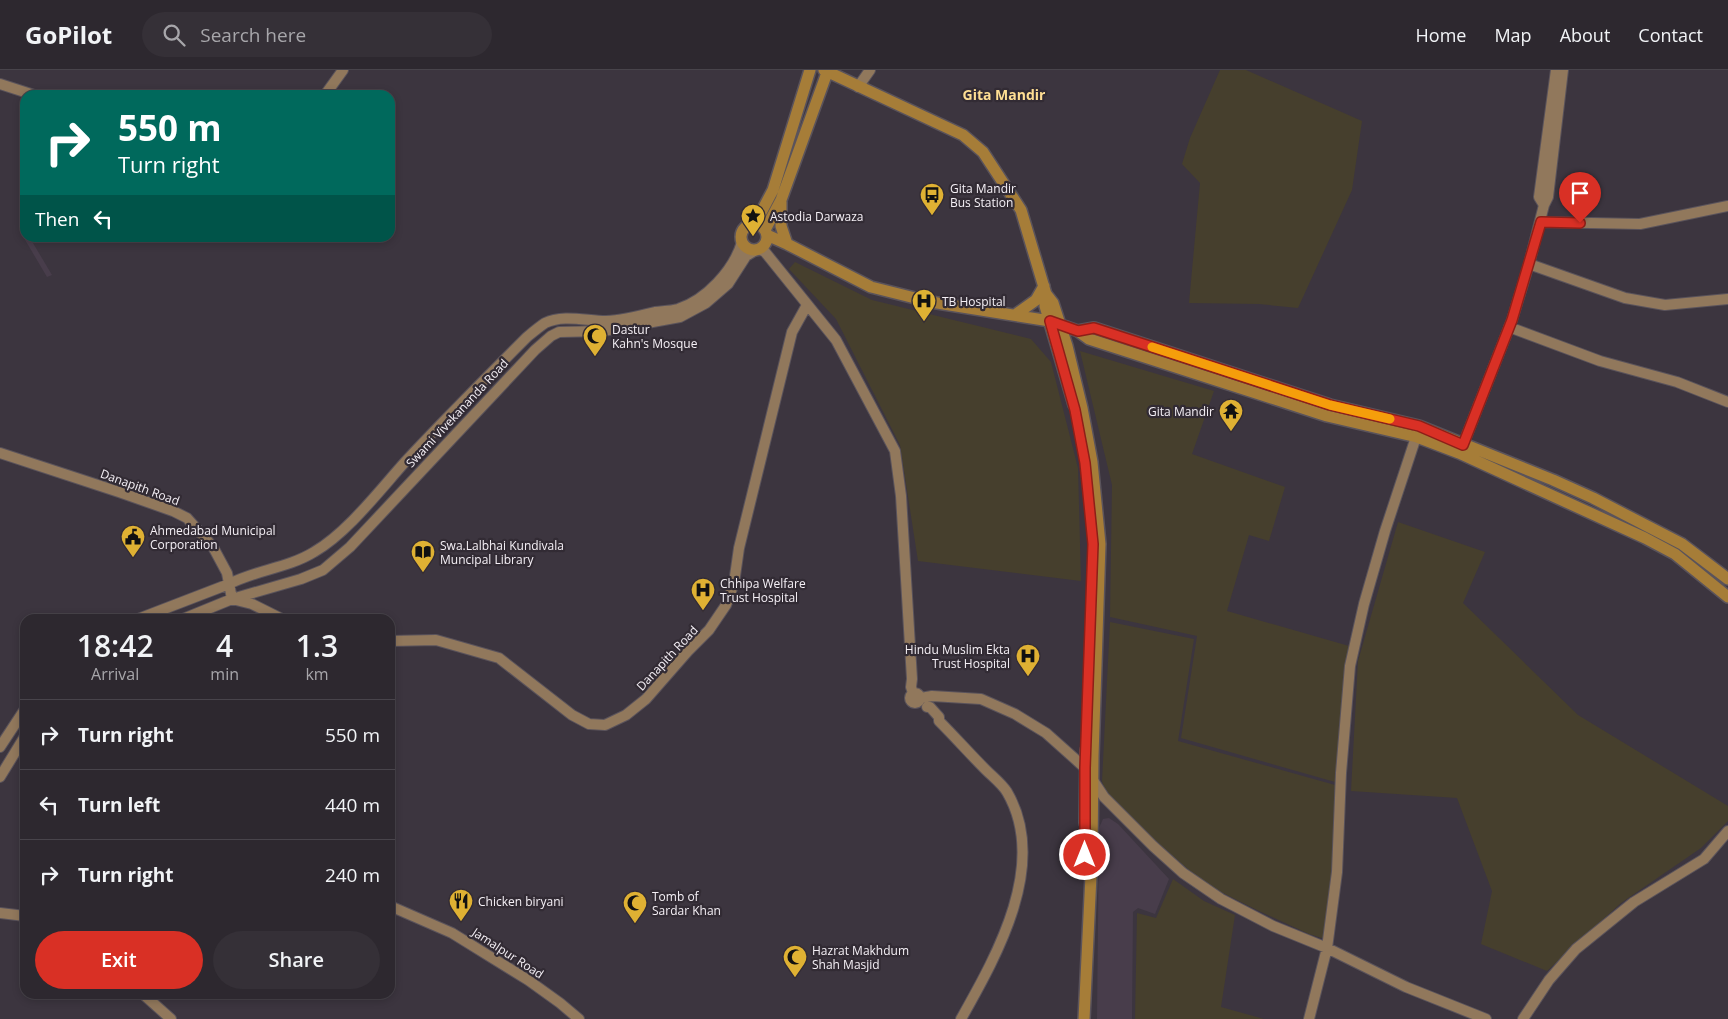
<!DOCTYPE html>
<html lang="en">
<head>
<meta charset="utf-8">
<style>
  body { margin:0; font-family:"Open Sans",sans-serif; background:#353037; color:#f1f3f6; height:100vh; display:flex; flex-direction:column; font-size:19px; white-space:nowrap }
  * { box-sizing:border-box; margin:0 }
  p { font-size:16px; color:#a7a6aa }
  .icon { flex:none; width:28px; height:28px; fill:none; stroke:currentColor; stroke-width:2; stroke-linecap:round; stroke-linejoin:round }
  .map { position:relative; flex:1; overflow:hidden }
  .panel { position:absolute; left:20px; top:544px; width:375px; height:385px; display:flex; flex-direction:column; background:#2d282f; border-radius:15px; box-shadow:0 2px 8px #0003,0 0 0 1px #48444b }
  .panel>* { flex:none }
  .hud { position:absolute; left:20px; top:20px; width:375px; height:152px; border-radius:15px; box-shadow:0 2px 8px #0003,0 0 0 1px #48444b; background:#00695c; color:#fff; overflow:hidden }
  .pin { position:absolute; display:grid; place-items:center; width:42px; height:42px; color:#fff; margin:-51px -21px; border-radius:50% 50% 50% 0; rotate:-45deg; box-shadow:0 0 5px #0007 }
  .pin .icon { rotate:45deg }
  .me { position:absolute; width:55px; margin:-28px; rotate:0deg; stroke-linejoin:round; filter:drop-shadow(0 0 4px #0008) }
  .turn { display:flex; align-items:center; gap:18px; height:105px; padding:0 15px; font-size:22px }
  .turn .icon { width:65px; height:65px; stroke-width:2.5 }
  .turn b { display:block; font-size:35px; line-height:42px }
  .then { display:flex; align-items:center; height:48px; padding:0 15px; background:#0003; gap:10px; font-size:19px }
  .eta { display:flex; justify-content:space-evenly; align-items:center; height:85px; text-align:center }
  .eta b { font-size:30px; font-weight:600; line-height:35px }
  .primary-button { display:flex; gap:10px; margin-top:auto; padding:10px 15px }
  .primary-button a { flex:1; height:58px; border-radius:30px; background:#d93025; color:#fff; font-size:20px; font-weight:600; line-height:58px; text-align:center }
  .primary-button a+a { background:#353037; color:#f1f3f6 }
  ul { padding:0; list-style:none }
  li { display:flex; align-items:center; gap:15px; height:70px; padding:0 15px; border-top:1px solid #48444b }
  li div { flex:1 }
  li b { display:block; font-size:19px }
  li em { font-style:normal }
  header { display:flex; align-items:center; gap:30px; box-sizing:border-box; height:70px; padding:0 25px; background:#2d282f; border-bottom:1px solid #48444b }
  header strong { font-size:24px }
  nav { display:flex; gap:28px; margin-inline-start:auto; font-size:18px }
  .search { width:350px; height:45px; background:#353037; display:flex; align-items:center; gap:12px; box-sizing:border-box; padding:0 18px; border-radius:28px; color:#a7a6aa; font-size:19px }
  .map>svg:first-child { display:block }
  .built { fill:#483d4b }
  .industrial { fill:#463f2d }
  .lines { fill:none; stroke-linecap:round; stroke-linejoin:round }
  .secondary-casing { stroke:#5a535b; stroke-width:12 }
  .primary-casing { stroke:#5a535b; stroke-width:14 }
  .secondary { stroke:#91785c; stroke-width:10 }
  .primary { stroke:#a67d38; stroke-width:11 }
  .route-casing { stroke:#8d1f18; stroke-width:12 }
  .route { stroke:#d93025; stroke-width:9 }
  .slow { stroke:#f59e0b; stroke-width:9 }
  .labels { text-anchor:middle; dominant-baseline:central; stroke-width:4.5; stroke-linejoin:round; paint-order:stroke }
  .poi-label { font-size:12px; fill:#f5f0f6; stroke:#322b34; text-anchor:start }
  .street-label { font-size:12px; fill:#f5f0f6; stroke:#322b34 }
  .neighbourhood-label { font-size:14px; font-weight:bold; fill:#fede93; stroke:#322b34 }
</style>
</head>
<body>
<header>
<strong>GoPilot</strong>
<div class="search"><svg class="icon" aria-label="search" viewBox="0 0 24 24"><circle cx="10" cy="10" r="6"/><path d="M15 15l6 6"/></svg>Search here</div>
<nav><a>Home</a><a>Map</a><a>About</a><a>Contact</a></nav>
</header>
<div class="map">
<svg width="1728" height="949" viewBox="0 0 1728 949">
  <rect width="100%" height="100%" fill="#3c353f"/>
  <path class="built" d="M25,160V168H30L52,205L47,207L21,163Z
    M1109,748L1118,754L1169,809L1155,844L1138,838L1133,842L1132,949H1097L1099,758L1103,749Z"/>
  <path class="industrial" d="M1220,0H1246L1362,51L1352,120L1298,238L1259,234L1189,233L1200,113L1182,94L1190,68Z
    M795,192L872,230L1031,269L1051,292L1078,398L1081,511L918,491L900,375L836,249L789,199Z
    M1080,281L1214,321L1192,384L1285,417L1269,471L1249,465L1227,541L1349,576L1335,712L1181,668L1197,566L1110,547L1112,415Z
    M1398,452L1485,482L1463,533L1578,645L1728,736V751L1701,778L1621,833L1547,901L1481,874L1492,821L1457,728L1351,721L1358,591Z
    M1110,552L1194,569L1178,671L1335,715V747L1331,814L1325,869L1309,864L1257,840L1205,814L1154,770L1105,721L1102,711Z
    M1173,809L1204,831L1235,845L1221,937L1264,949H1135L1137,843L1156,848Z"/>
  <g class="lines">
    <defs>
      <path id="secondary" d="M0,14L34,25
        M858,17L870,0
        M325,25L343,0
        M1544,135L1539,127L1556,0
        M1541,152L1640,154L1728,136
        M759,179L765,182L836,270L895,381L901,426L912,609L911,617L913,623
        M1529,194L1625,228L1665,235L1728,229
        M1509,257L1600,291L1677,312L1728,332
        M1461,380L1512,250L1529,194L1544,135L1548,127L1563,0
        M0,383L119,422L173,441L187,448L213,477L227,503L232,529L252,534L282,549
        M138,549L229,514C256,500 288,498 314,482C347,463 379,421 405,392C445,349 486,308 527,267C533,262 539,257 545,253C563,244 587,251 606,251C623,250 639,246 655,242C663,241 671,241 678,239C706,230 734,200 742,172
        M183,549L232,529L301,509L323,500L350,477L535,280L551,266L559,262L603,261L680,247L706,233L728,214L746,186L756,180
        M390,571L436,570L499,588L572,645L589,654L605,655L626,645L646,629L688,581L709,560L726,535L734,513L739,478L792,262L807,235
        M910 628a5 5 0 1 1 10 0a5 5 0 1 1-10 0Z
        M921,628L932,626L981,629L1015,644L1046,663L1074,688L1085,698L1104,727L1153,776L1183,803L1221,829L1273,856L1327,878L1406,917L1486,949
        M927,637H930L939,647V651C955,667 970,684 986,700C993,707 1002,714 1007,722C1049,794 997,885 961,949
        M0,677L25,639
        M0,707L25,666
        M390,836L452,863L528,910L560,933L579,949
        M0,843L25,846
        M143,924L171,949
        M1309,949L1327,878L1337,802L1341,703L1350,596L1364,534L1385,461L1418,361
        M1523,949L1549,910L1576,879L1634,832L1704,789L1728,761"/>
      <path id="primary" d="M824,0L963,65L983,82L1021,140L1046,224L1053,233L1067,276L1082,338L1092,392L1100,474L1093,686L1092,785L1084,949
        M781,132V156L787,174
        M755,154L773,120L810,0
        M741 167a13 13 0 1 1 26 0a13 13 0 1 1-26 0Z
        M765,160L781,130L828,0
        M767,165L787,174L871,217L931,232L1050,251L1078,261L1089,269L1327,346L1417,367L1459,383L1645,468L1675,484L1728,527
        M1046,224L1045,236L1074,335
        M1015,245L1036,230L1044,216
        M1078,261L1094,258L1330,335L1419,356L1553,410L1593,428L1682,474L1728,509
        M1085,753L1086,680"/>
    </defs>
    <use href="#secondary" class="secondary-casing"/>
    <use href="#primary" class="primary-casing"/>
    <use href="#secondary" class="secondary"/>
    <use href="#primary" class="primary"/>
  </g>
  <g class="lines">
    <defs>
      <path id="route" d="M1085,785V698L1093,474L1085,393L1075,340L1050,251L1078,261L1094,258L1330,335L1419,356L1463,375L1512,250L1541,152L1580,153"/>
    </defs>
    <use href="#route" class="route-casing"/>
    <use href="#route" class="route"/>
    <path class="slow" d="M1152,277L1330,335L1390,349"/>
  </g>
  <defs>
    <symbol id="bus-pin" viewBox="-11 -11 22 30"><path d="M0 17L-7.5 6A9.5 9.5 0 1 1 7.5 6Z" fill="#dfb133" stroke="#322b34"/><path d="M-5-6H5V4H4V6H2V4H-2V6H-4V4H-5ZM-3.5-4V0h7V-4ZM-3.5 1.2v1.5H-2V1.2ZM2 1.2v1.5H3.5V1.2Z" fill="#111"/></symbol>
    <symbol id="sight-pin" viewBox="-11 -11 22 30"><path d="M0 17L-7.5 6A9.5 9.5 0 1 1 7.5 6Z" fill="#dfb133" stroke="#322b34"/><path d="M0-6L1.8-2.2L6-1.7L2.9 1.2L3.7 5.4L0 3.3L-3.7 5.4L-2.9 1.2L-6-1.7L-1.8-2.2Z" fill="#111"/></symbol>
    <symbol id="hospital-pin" viewBox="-11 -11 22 30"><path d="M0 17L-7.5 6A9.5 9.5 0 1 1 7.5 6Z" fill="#dfb133" stroke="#322b34"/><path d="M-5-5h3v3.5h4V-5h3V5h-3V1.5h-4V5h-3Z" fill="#111"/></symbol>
    <symbol id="mosque-pin" viewBox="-11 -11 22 30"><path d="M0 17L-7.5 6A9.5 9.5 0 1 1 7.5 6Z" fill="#dfb133" stroke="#322b34"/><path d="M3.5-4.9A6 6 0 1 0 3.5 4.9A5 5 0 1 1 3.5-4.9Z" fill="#111"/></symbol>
    <symbol id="temple-pin" viewBox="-11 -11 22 30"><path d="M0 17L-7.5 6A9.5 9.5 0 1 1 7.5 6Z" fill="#dfb133" stroke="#322b34"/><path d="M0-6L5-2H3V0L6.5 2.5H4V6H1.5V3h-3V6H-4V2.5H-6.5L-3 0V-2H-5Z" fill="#111"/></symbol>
    <symbol id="civic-pin" viewBox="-11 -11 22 30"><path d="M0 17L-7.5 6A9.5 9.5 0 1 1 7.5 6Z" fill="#dfb133" stroke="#322b34"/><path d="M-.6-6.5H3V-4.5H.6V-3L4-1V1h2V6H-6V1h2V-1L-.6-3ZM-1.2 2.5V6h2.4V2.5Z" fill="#111"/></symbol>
    <symbol id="library-pin" viewBox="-11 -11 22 30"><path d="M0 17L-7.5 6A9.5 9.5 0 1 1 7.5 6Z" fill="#dfb133" stroke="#322b34"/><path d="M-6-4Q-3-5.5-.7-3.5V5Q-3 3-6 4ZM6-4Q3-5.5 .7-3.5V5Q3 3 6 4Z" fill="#111"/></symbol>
    <symbol id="restaurant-pin" viewBox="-11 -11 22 30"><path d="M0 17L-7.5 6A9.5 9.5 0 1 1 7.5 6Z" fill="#dfb133" stroke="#322b34"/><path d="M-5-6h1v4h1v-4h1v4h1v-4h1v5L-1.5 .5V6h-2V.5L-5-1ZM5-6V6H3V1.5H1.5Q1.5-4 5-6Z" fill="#111"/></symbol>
  </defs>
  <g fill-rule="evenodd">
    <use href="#bus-pin" x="918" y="111" width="28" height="38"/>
    <use href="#sight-pin" x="739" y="132" width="28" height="38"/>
    <use href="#hospital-pin" x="910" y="217" width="28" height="38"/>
    <use href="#mosque-pin" x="581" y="252" width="28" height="38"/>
    <use href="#temple-pin" x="1217" y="327" width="28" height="38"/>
    <use href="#civic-pin" x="119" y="453" width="28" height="38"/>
    <use href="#library-pin" x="409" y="468" width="28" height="38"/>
    <use href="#hospital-pin" x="689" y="506" width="28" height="38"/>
    <use href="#hospital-pin" x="1014" y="572" width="28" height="38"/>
    <use href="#restaurant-pin" x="447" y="817" width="28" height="38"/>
    <use href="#mosque-pin" x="621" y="819" width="28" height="38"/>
    <use href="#mosque-pin" x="781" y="873" width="28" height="38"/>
  </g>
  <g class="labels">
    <g class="poi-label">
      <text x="950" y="118">Gita Mandir<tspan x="950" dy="14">Bus Station</tspan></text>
      <text x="770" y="146">Astodia Darwaza</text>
      <text x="942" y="231">TB Hospital</text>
      <text x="612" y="259">Dastur<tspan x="612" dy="14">Kahn's Mosque</tspan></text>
      <text x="1214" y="341" text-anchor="end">Gita Mandir</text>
      <text x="150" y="460">Ahmedabad Municipal<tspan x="150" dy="14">Corporation</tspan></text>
      <text x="440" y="475">Swa.Lalbhai Kundivala<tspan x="440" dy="14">Muncipal Library</tspan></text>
      <text x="720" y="513">Chhipa Welfare<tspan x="720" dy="14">Trust Hospital</tspan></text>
      <text x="1010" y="579" text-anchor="end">Hindu Muslim Ekta<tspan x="1010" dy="14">Trust Hospital</tspan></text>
      <text x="652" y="826">Tomb of<tspan x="652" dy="14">Sardar Khan</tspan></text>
      <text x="478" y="831">Chicken biryani</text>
      <text x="812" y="880">Hazrat Makhdum<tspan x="812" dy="14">Shah Masjid</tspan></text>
    </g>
    <g class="street-label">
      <text transform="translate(457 343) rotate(-47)">Swami Vivekananda Road</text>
      <text transform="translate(140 417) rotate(20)">Danapith Road</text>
      <text transform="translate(667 588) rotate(-47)">Danapith Road</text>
      <text transform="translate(508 883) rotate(33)">Jamalpur Road</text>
    </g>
    <g class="neighbourhood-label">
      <text x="1004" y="24">Gita Mandir</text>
    </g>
  </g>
</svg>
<div class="pin" style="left:1580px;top:153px;background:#d93025"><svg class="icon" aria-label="arrive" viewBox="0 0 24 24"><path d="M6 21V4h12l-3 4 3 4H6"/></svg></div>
<svg class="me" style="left:1085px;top:785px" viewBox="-20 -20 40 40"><circle r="17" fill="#d93025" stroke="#fff" stroke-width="3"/><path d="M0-11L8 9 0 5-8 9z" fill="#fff"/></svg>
<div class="hud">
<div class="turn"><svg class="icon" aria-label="right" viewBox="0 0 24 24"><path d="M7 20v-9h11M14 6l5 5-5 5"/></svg><div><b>550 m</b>Turn right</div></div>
<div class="then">Then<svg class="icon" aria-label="left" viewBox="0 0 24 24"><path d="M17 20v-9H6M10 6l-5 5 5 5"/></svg></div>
</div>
<section class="panel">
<div class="eta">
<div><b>18:42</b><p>Arrival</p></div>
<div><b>4</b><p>min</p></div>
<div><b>1.3</b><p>km</p></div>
</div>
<ul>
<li><svg class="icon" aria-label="right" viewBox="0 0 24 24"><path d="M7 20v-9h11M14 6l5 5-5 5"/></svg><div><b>Turn right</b></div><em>550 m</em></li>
<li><svg class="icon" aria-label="left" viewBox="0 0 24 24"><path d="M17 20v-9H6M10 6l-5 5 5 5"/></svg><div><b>Turn left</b></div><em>440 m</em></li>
<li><svg class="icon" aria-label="right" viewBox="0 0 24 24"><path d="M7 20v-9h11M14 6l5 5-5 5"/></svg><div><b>Turn right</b></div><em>240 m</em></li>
</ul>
<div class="primary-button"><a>Exit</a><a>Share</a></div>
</section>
</div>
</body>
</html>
